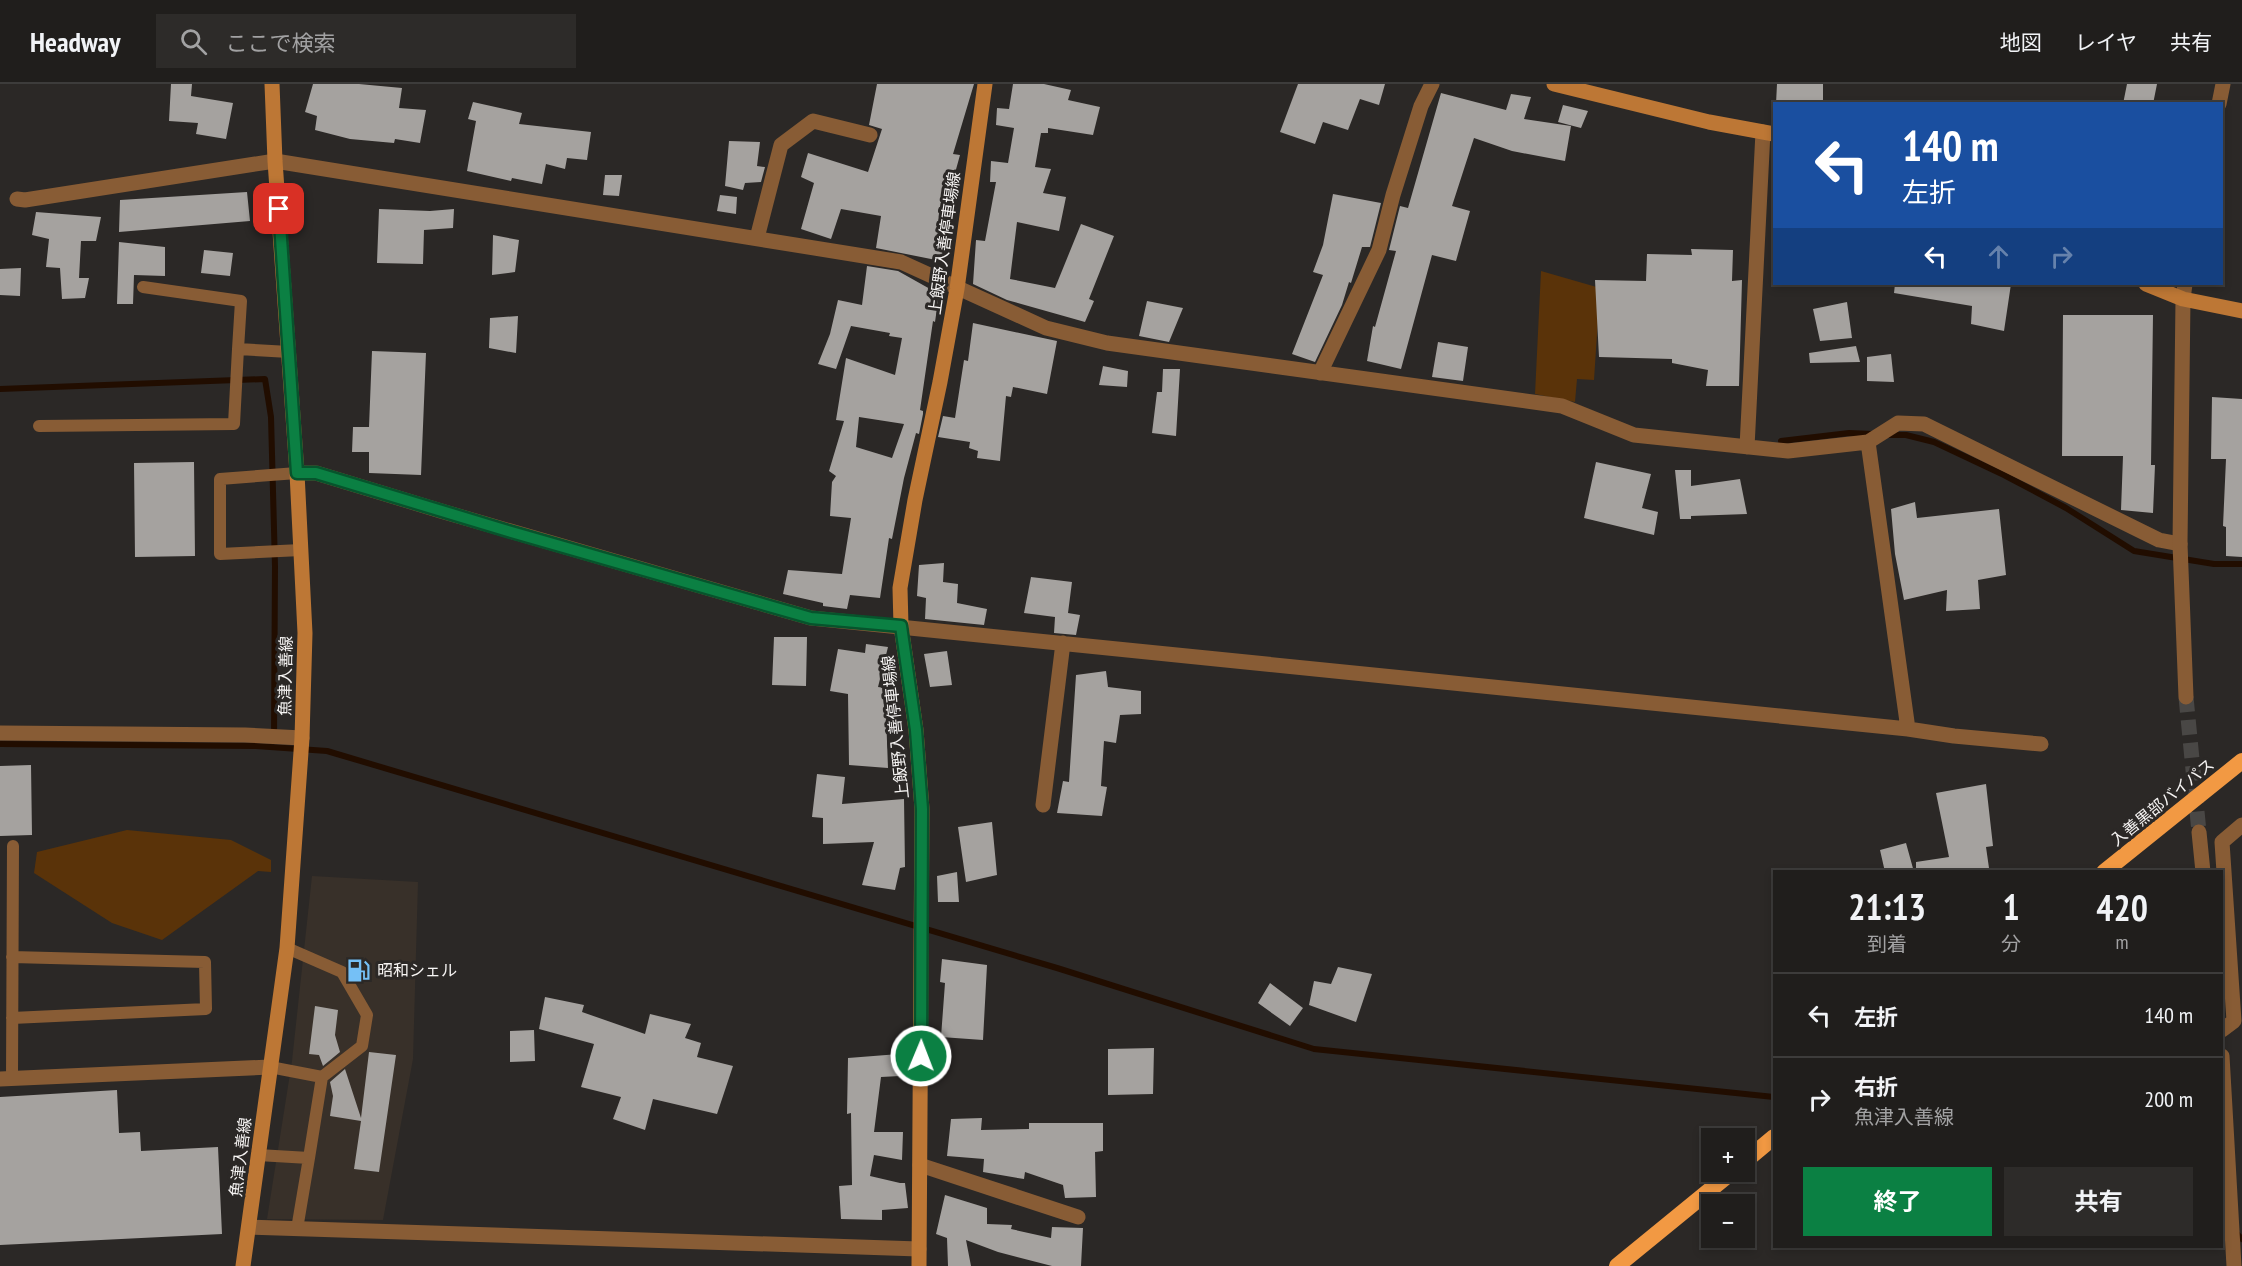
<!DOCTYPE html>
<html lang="ja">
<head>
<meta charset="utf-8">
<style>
  body { margin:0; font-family:"PT Sans Narrow","Noto Sans JP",sans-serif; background:#2d2b29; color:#f1f3f6; height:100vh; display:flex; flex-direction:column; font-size:22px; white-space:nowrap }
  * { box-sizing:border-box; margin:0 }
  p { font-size:20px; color:#a2a2a3 }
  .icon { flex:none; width:33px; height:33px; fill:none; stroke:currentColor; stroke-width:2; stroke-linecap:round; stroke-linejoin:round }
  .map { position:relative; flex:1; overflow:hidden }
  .drawer { position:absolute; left:1773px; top:786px; width:450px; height:378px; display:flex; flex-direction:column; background:#201e1c; border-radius:0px; box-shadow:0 3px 9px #0003,0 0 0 2px #3d3c3b }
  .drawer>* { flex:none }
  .top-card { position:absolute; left:1773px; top:18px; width:450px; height:183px; border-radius:0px; box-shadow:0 3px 9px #0003,0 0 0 2px #3d3c3b; background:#1a4fa0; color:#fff; overflow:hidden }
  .buttons { position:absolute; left:1701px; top:1044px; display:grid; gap:12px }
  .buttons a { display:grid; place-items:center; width:54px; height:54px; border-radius:0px; background:#201e1c; box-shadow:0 3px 9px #0003,0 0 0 2px #3d3c3b; font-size:30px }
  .pin { position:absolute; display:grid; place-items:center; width:51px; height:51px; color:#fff; margin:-26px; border-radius:12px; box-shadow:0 3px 9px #0006 }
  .me { position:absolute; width:66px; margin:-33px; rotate:1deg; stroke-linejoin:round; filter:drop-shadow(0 0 4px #0008) }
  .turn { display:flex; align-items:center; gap:21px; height:126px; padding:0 30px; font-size:27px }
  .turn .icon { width:78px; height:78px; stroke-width:2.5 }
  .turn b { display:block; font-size:42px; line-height:51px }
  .lanes { display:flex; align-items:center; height:57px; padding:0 30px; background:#0003; justify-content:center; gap:30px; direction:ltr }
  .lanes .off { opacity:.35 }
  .eta { display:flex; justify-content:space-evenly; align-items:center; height:102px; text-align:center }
  .eta b { font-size:36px; font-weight:700; line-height:42px }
  .cta { display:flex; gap:12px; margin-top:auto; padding:12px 30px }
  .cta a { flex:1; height:69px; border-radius:0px; background:#0b8043; color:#fff; font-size:24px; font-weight:700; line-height:69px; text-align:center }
  .cta a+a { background:#2d2b29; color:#f1f3f6 }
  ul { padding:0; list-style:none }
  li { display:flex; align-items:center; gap:18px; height:84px; padding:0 30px; border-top:2px solid #3d3c3b }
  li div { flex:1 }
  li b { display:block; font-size:22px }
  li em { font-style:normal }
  header { display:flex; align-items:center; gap:36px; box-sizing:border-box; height:84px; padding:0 30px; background:#201e1c; border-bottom:2px solid #3d3c3b }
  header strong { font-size:28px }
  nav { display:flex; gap:33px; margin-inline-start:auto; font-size:21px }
  .search { width:420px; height:54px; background:#2d2b29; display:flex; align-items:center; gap:15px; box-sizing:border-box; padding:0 21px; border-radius:0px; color:#a2a2a3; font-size:22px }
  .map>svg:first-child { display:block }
  .built { fill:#383029 }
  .green { fill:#5a3309 }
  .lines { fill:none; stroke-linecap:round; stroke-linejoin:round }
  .stream { stroke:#210d00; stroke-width:6 }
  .building { fill:#a5a29f; fill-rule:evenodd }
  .tertiary-tunnel { stroke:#494745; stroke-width:15; stroke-dasharray:15 8; stroke-linecap:butt }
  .service { stroke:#885c35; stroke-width:12 }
  .minor { stroke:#885c35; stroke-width:15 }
  .tertiary { stroke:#885c35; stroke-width:15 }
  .secondary { stroke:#bd7735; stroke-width:15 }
  .trunk { stroke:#f29943; stroke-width:16 }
  .route-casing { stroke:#07532c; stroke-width:15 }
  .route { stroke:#0b8043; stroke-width:10 }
  .labels { text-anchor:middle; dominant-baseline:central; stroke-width:6; stroke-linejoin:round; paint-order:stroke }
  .street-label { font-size:16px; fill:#f6f4f3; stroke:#2b2826 }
  .poi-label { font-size:16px; fill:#f6f4f3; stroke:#2b2826; text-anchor:start }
</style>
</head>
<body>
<header>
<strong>Headway</strong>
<div class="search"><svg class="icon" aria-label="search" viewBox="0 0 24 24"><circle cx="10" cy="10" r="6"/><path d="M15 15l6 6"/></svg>ここで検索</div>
<nav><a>地図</a><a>レイヤ</a><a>共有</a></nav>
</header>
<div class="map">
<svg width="2242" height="1182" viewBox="0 0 2242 1182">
  <rect width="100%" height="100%" fill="#2b2826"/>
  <path class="built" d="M312,792L418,798L413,975L383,1136L267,1135L292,977Z"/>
  <path class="green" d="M1541,187L1600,204L1594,296L1577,295L1575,318L1535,310Z
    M127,746L231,756L271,776V788L258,787L162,856L112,839L34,789L37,768Z"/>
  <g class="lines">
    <path class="stream" d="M0,305L265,295L271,333L275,482L274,653
      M1886,351H1906L1934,358L2004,391L2066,424L2134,467L2214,480H2242
      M1781,357L1849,349L1873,350
      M0,660L256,662L327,667L1057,884L1314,965L1774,1013
      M2222,1136L2242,1155"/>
  </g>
  <path class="building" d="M171,0H192L191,12L233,19L226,55L196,50L198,39L169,37Z
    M313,0H359L402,4L399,24L426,26L420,59L395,55L394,59L350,55L315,46L317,32L305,28Z
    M877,0H974L953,70L960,71L947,118L952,119L941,177L876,164L881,132L841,125L831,155L801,145L814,99L801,93L808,69L868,88L882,45L869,41Z
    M1013,0H1044L1071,6L1068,16L1100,23L1093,51L1048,44V49H1041L1035,83L1051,85L1043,109L1066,113L1059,147L1017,138L1010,195L1055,204L1081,140L1114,152L1089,215L1094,217L1085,238L1007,216L973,200L976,156L985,157L996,98H990L991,77L1008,79L1014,44L996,41L997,24L1009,25Z
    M1298,0H1385L1379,21L1360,15L1348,46L1323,38L1315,60L1280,48Z
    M1777,0H1823V20H1776Z
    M2127,0H2157L2153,20H2123Z
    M1441,9L1506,26L1511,10L1531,13L1524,35L1571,42L1565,77L1512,67L1474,54L1452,122L1470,127L1456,177L1432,171L1401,285L1367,277L1373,242L1375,243L1396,167L1389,166L1400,122L1408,124Z
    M473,18L522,29L519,40L591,48L587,76L567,74L565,85L546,80L542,100L512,94L511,97L467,87L476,37L468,35Z
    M1563,21L1588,27L1581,44L1558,38Z
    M729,57L760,58L757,82L765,83L761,98L745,99L743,106L725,102Z
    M605,91H622L619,112L603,111Z
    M247,108L250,137L119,148L120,116Z
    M1333,110L1381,119L1370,163H1362L1351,199L1349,198L1342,221L1315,278L1292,270L1323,191L1313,188L1323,161Z
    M720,111L737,113L736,130L717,127Z
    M379,125L430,127L454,125L453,144L424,146L423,180L377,179Z
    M36,128L101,133L96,157H81L79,194H89L85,214L62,215L60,184L46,183L49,155L32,151Z
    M493,151L519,156L515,188L492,191Z
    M119,158L165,163V192L134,191L133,220H117Z
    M1691,165L1733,166L1732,197L1742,196L1739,302H1706L1708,286L1672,279V275L1599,273L1595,196L1646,197L1647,170L1692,171Z
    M204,166L233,169L230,192L201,189Z
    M867,182L898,187L939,210L935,238L933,237L920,326L923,327V330L919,350L916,349L904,394L892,455L889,454L880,514L850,511L847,525L823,522V519L783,510L788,486L842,490L851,434L830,432L832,398L836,392L829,387L844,337L836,336L846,274L895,291L896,286L902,254L889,252L890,249L851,242L836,285L818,280L830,250L838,216L862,221ZM859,333L904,340L892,374L856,363Z
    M21,184L20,212L0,211V185Z
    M1895,200H2011L2004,247L1971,240L1972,222L1894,209Z
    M1147,217L1183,224L1169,258L1139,252Z
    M1847,218L1852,254L1820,257L1813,225Z
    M2063,231H2153L2151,381H2155L2153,429L2121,426L2123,372H2062Z
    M518,232L516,269L489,264L490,234Z
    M973,239L1057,257L1047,310L1013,303L1011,313L1006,312L1000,377L977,374L978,367L969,364L970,358L938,353L943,332L955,334L964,276L968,277Z
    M1438,258L1468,263L1463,297L1432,293Z
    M1856,262L1860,278L1810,279L1809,269Z
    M372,267L426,269L421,391L369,389V368H352L353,343H369Z
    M1891,270L1894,298L1867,297V273Z
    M1103,282L1128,287L1127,303L1099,301Z
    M1163,285H1180L1176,352L1152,349L1157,308H1162Z
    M2212,313L2242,315V473L2226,472V443L2223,442L2226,375H2211Z
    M194,378L195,472L135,473L134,379Z
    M1596,378L1651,390L1642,424L1658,428L1654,451L1584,434Z
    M1675,386H1691V402L1740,395L1747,430L1691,432V435H1680Z
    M1915,418L1917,434L1999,425L2006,491L1978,496L1980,525L1946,527L1947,506L1904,516L1895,470L1891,425Z
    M944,479L943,498L958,500L957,519L987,525L984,541L925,535L926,514L917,512L919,481Z
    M1031,493L1072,498L1068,529L1080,531L1076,551L1054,549L1055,533L1024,529Z
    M774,553H807L806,602L772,601Z
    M866,560L888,563L878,603L885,604L888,684L849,681L848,610L830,607L838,565L865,569Z
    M947,567L952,601L930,603L924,570Z
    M1106,587L1108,603L1141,607V630L1120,631L1116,659L1104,657L1101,702L1107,703L1102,732L1057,729L1063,697L1069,698L1076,591Z
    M31,681L32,751L0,752V682Z
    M817,690L845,693L842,720L904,715L905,783L900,784L895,806L862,801L874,758L823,760V734L812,733Z
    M1986,700L1993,762L1986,763L1989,784L1974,788H1916V778L1949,773L1936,709Z
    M992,738L997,791L966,798L958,743Z
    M1906,759L1914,788H1885L1880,766Z
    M957,788L959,818H938L937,792Z
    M942,875L987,881L983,956L941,953L945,899L940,898Z
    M1338,883L1372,890L1356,938L1309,921L1314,897L1331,900Z
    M1270,899L1303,924L1290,942L1258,919Z
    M545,913L584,921L582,928L645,950L650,930L691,940L685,954L701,959L697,973L733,982L717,1030L653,1015L645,1046L613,1035L621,1013L581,1003L594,960L539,945Z
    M315,922L338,926L335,951L340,968L323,982L319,971L309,970Z
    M534,946L535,977L510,978V947Z
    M1154,964L1153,1010L1108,1011V965Z
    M369,968L396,971L379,1088L354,1085L361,1037L330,1032L333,1012L330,998L345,985L361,1034Z
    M899,970L900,992L881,993L874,1048H903L902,1076L874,1071L870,1092L900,1099H905L908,1124L882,1126V1136L841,1135L839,1102L852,1101L851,1029L847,1030L848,974Z
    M117,1006L119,1049L140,1048L141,1067L218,1063L222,1150L0,1161V1013Z
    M982,1034L981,1046L1029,1045V1039H1103V1067L1095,1068L1096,1113L1065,1114L1063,1101L1025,1088L1024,1095L983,1088L984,1075L947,1072L951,1035Z
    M945,1111L987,1124V1140L1012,1141L1011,1145L1051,1154L1052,1143L1083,1144L1081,1182H1052L998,1168L966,1156L971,1182H948L947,1154L936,1150Z"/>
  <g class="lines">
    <path class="tertiary-tunnel" d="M2186,613L2199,748"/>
    <path class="service" d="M143,203L241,217L238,265L289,268
      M39,342L234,340L238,265
      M297,389L220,395V470L301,466
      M12,934L206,925L205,878L12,873
      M270,983L322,993L362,962L367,931L342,888L287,864
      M12,994L13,762
      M258,1071L309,1074L322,993
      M297,1145L309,1074"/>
    <path class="minor" d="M17,115L25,116L275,77L901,178L1046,244L1107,259L1562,322L1634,351L1788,367L1868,358L1908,645
      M757,154L781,61L813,37L870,51
      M1320,289L1379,166L1393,111L1421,22L1432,0
      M1868,358L1898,339L1924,340L2159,456L2180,460
      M1747,363L1763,48
      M297,389H316L441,427L811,534L1908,645L1954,652L2041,660
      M0,649L245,651L302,654
      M1043,721L1063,559
      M2222,946L2234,937L2222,758L2242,741
      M0,995L270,983
      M920,1081L1078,1133
      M249,1143L919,1165"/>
    <path class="tertiary" d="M2219,20L2223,0
      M2185,200L2183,215L2180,460L2186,613
      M2199,748L2203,788
      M2222,972L2234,1182"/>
    <path class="secondary" d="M1554,0L1709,38L1774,50
      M2146,200L2183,215L2242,227
      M243,1182L287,864L302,654L305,549L297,389L275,77L272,0
      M919,1182L922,725L916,646L901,542L900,504L915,416L940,298L957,205L985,0"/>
    <path class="trunk" d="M2104,788L2242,677
      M1744,1078L1774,1053
      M1617,1182L1732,1088"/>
  </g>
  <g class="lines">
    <defs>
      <path id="route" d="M279,125L297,389H316L508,447L811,534L901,542L916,646L922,725L921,972"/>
    </defs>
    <use href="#route" class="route-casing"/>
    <use href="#route" class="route"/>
  </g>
  <defs>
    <symbol id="fuel-bare" viewBox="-9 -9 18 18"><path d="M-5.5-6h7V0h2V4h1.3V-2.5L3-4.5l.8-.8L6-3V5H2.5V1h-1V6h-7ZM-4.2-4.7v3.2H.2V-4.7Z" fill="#75c0f6" stroke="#2b2826" stroke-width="2.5" paint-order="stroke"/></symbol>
  </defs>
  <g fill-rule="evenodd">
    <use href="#fuel-bare" x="342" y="870" width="33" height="33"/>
  </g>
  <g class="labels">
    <g class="street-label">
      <text transform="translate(944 159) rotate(-82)">上飯野入善停車場線</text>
      <text transform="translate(285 592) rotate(-89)">魚津入善線</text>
      <text transform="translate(895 643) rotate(-96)">上飯野入善停車場線</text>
      <text transform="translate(2162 718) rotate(-39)">入善黒部バイパス</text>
      <text transform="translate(240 1073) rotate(-83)">魚津入善線</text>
    </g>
    <g class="poi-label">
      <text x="377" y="886">昭和シェル</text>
    </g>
  </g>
</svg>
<div class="buttons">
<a>+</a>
<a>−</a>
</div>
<div class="pin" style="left:279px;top:125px;background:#d93025"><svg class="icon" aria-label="arrive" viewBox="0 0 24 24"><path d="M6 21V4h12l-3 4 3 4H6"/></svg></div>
<svg class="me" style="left:921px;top:972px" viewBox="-20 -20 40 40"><circle r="17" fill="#0b8043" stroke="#fff" stroke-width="3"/><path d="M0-11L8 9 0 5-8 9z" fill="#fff"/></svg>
<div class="top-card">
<div class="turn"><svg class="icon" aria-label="left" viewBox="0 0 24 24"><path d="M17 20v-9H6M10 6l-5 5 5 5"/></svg><div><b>140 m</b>左折</div></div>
<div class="lanes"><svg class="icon" aria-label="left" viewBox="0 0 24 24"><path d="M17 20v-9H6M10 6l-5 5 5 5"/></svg><svg class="icon off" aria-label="ahead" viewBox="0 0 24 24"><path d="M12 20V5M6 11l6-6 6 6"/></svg><svg class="icon off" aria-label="right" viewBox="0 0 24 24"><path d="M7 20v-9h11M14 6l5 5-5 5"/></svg></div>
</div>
<section class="drawer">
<div class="eta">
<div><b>21:13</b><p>到着</p></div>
<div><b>1</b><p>分</p></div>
<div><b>420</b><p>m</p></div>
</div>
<ul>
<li><svg class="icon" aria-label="left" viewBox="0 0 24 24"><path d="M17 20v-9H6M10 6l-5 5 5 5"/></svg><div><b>左折</b></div><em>140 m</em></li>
<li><svg class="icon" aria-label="right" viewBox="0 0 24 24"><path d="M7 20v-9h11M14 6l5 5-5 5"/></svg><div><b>右折</b><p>魚津入善線</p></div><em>200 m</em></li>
</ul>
<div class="cta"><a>終了</a><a>共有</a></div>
</section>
</div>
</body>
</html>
